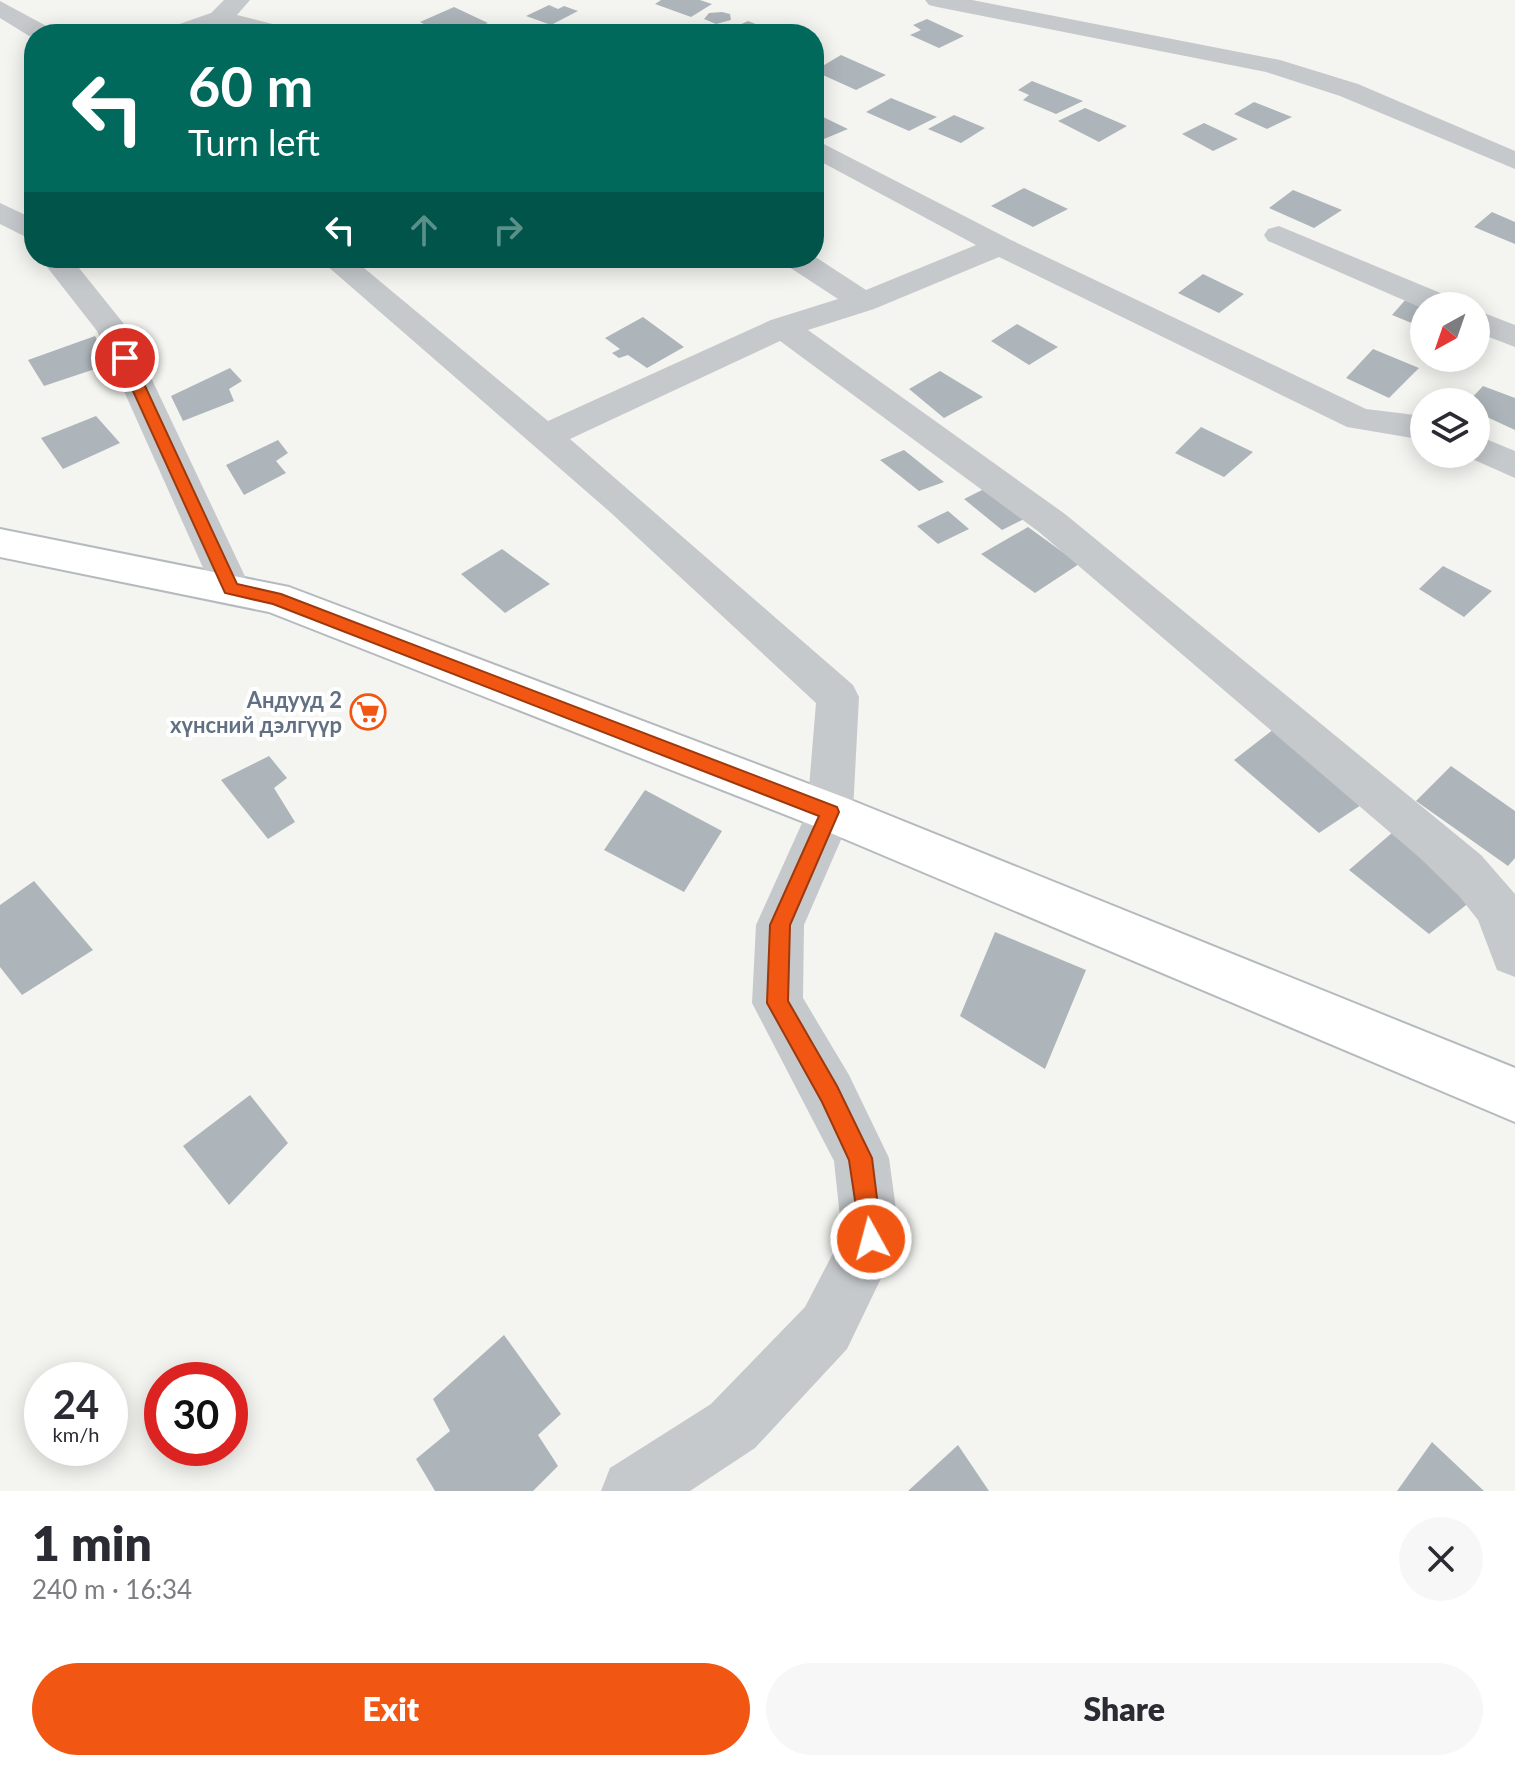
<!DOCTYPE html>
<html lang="en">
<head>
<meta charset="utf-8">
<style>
  body { margin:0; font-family:Lato,sans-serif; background:#f7f7f7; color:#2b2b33; height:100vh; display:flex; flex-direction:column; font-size:30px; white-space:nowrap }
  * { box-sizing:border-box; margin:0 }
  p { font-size:26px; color:#7c7c81 }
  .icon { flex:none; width:44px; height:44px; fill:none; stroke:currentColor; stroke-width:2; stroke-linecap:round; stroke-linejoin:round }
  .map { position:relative; height:1491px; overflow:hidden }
  .details { display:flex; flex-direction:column; background:#fff; flex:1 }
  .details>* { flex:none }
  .banner { position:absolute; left:24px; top:24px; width:800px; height:244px; border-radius:32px; box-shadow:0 4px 20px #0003; background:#00695c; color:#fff; overflow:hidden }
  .needle { width:52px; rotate:220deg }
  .buttons { position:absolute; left:1410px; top:292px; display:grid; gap:16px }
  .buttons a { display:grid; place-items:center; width:80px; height:80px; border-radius:50%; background:#fff; box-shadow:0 4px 20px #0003; font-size:40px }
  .speed { position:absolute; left:24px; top:1362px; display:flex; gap:16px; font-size:40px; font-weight:700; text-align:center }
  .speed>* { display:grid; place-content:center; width:104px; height:104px; border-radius:50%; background:#fff; box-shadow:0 4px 20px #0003; line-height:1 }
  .speed small { font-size:20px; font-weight:400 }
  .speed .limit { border:12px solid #d22; background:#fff; color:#111 }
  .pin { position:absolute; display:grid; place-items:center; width:68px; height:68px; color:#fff; margin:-34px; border:4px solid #fff; border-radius:50%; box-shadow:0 2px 8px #0007 }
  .me { position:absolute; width:88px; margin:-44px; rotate:353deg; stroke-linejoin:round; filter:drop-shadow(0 0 6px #0008) }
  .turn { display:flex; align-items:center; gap:28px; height:168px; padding:0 32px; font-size:36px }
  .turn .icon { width:104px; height:104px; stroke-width:2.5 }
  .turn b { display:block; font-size:56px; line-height:68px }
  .lanes { display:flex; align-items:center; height:76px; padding:0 32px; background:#0003; justify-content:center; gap:40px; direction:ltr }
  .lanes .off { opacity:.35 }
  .round { display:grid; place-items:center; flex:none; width:84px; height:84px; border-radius:42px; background:#f7f7f7 }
  .head { display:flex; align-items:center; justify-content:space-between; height:136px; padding:0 32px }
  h1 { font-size:48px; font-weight:800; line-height:60px }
  .action { display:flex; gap:16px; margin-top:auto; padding:16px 32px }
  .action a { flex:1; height:92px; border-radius:48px; background:#f15713; color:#fff; font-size:32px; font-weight:800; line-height:92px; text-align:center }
  .action a+a { background:#f7f7f7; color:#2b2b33 }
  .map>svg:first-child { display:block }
  .building { fill:#aeb5ba }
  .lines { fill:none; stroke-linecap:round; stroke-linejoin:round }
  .secondary-casing { stroke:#b5babf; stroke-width:4 }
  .street { fill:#c6c9cc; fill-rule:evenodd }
  .secondary { fill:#fff; fill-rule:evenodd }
  .route { fill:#f15713; stroke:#9d390c; stroke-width:2 }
  .labels { text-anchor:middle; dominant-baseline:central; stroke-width:8; stroke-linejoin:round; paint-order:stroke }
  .poi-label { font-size:22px; font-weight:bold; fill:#617183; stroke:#fff; text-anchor:end }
</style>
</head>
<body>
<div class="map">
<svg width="1515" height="1491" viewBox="0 0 1515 1491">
  <rect width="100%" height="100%" fill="#f4f5f0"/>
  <path class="building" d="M661,0H700L712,4L691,17L655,4Z
    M549,5L558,9L564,6L578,11L551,25L526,16Z
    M454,7L488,23L459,34H443L420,22Z
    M722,12L730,14L731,20L716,24L704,19L709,13Z
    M927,19L964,36L939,48L910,35L921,30L913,25Z
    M748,21L774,31L770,34H720Z
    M841,55L886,75L856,90L814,71Z
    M1032,81L1083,101L1056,114L1023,100L1029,95L1018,90Z
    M891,98L937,117L909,131L866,112Z
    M1254,102L1292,117L1267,129L1234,114Z
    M1085,108L1127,126L1099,142L1058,121Z
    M954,115L985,128L961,143L928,129Z
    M821,116L848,129L824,139L814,134V120Z
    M1204,123L1238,139L1213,151L1182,134Z
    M1024,188L1068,209L1033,227L991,206Z
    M1293,190L1342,210L1314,228L1269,208Z
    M1492,212L1515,222V244L1474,227Z
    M1203,274L1244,294L1219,313L1178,293Z
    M1407,298L1424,305V328L1392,315Z
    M643,317L684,347L647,368L628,355L619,358L612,353L620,349L605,338Z
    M1017,324L1058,347L1029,365L991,341Z
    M95,336L110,364L44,386L28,360Z
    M1373,349L1419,368L1389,398L1346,378Z
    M230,368L242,381L229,389L234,401L183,421L171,396Z
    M940,371L983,397L944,418L909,389Z
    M1483,386L1515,398V430L1476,412V402H1468Z
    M96,416L120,443L63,469L41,438Z
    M1201,427L1253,452L1224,477L1175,453Z
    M278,440L288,453L276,461L286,473L244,495L226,465Z
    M904,450L944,482L919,491L880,460Z
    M988,487L1028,517L1002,530L964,499Z
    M948,511L969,529L938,544L917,526Z
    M1028,527L1079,564L1035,593L981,554Z
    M502,549L550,584L505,613L461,574Z
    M1443,566L1492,591L1464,617L1419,589Z
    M1274,729L1364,803L1319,833L1234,760Z
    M269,756L287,778L274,788L295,822L268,839L221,780Z
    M1451,766L1515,811V858L1508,866L1416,801Z
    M645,790L722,831L684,892L604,850Z
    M1393,832L1479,895L1429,934L1349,870Z
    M34,881L93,950L22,995L0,967V905Z
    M995,932L1086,970L1045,1069L960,1016Z
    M250,1095L288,1143L229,1205L183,1146Z
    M504,1335L561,1414L538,1435L558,1466L533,1491H435L416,1459L450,1431L433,1399Z
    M1432,1442L1484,1491H1397Z
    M958,1445L989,1491H908Z"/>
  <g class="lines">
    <defs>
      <path id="secondary" d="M0,529L289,587L846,798L1515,1068V1122L814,826L269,612L0,557Z"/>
    </defs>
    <use href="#secondary" class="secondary-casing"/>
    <path class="street" d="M224,0H250L237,15L292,29L295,34H254L221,26L198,34H162L165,29L211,13Z
      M925,0H972L1280,60L1358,84L1515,151V169L1340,96L1266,72L937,7L929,5Z
      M0,1L52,29L55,34H34V39L0,18Z
      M814,139L1011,240L1366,409L1424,416V440L1347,427L999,257L874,309L808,330L1065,514L1481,855L1515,894V977L1497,970L1478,920L1459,896L1420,858L1039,532L780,341L570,439L853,685L859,697L853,812L804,925L803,998L849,1075L889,1158L900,1239L847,1349L755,1448L690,1491H601L610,1468L711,1404L805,1307L842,1236L834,1161L752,1003L756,925L807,812L816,703L610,512L318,258H352L548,421L771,320L838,299L786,265L782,258H814V256L866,290L976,245L814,158Z
      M0,203L34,219V241L0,224Z
      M1279,226L1455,299L1460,306H1424V309L1268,241L1264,235L1268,229Z
      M40,258H71L128,329L251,589L245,599L231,604L217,599L97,331Z
      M1476,310L1515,325V347L1476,332Z
      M1476,435L1515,451V478L1463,455L1476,454Z"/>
    <use href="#secondary" class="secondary"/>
  </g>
  <path class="route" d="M125,353L132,358L237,584L281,594L837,807L839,812L790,925L788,1001L837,1086L872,1158L882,1239L879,1247L871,1251L862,1247L849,1160L822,1102L767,1003L770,925L819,816L273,604L225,593L118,358Z"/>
  <defs>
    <symbol id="supermarket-ring" viewBox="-11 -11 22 22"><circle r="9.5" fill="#fff" stroke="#f15713" stroke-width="1.5"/><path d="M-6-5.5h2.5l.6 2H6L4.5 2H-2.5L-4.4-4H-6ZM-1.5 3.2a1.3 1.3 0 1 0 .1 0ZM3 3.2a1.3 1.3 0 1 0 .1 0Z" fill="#f15713"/></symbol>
  </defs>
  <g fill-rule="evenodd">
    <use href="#supermarket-ring" x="348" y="692" width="40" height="40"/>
  </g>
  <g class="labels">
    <g class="poi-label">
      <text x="342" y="699">Андууд 2<tspan x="342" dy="25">хүнсний дэлгүүр</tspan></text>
    </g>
  </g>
</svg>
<div class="buttons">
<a><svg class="needle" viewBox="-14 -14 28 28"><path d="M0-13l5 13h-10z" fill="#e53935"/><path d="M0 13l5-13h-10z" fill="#7c7c81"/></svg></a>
<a><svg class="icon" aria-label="layers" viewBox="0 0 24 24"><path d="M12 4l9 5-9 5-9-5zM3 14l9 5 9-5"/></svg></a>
</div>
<div class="speed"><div>24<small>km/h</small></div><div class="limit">30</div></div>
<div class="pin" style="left:125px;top:358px;background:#d93025"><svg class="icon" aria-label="arrive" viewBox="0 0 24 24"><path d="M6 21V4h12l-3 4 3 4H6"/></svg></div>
<svg class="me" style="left:871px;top:1239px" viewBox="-20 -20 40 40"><circle r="17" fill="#f15713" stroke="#fff" stroke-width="3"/><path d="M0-11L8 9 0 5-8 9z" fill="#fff"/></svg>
<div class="banner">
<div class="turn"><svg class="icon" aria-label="left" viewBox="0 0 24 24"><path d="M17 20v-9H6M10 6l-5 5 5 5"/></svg><div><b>60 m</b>Turn left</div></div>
<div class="lanes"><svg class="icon" aria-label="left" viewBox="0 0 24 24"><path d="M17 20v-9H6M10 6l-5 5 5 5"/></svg><svg class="icon off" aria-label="ahead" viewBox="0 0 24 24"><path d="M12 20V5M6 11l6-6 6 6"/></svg><svg class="icon off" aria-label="right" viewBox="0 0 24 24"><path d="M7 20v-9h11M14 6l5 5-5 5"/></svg></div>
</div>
</div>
<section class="details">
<div class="head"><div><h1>1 min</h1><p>240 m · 16:34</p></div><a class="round"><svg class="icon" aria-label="close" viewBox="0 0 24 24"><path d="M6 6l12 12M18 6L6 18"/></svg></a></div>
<div class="action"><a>Exit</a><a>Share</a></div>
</section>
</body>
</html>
